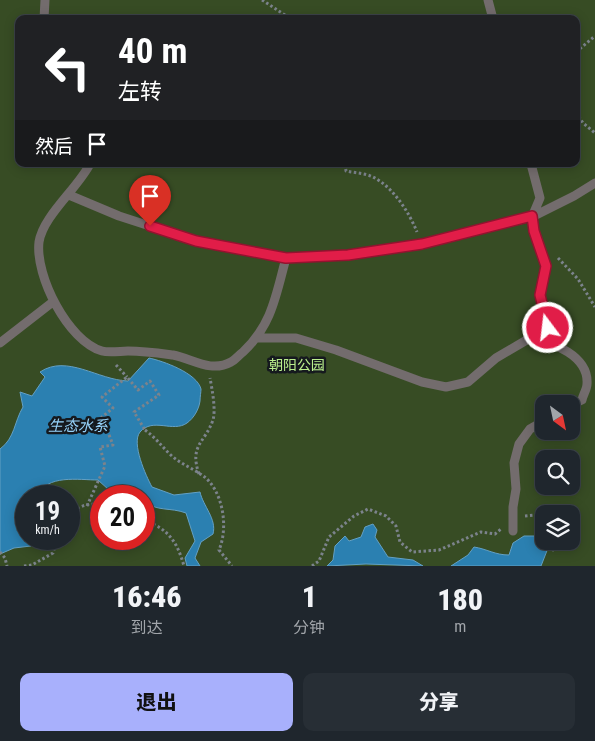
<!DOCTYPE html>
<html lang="zh">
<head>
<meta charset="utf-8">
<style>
  body { margin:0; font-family:"Roboto Condensed","Noto Sans SC",sans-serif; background:#272e35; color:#f1f3f6; height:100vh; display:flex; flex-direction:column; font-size:19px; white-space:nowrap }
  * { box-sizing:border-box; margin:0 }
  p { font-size:16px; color:#a1a5aa }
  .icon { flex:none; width:28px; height:28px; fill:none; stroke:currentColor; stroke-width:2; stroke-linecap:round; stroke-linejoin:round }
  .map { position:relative; height:566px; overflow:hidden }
  .panel { display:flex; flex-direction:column; background:#1f262d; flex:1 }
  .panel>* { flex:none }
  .banner { position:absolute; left:15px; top:15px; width:565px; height:152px; border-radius:10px; box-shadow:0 2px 12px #0003,0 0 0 1px #3c4349; background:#202124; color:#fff; overflow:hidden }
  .needle { width:32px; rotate:147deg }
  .fabs { position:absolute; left:535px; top:395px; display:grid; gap:10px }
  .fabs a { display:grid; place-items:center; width:45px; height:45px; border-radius:10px; background:#1f262d; box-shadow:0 2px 12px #0003,0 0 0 1px #3c4349; font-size:25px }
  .speed { position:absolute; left:15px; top:485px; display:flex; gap:10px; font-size:25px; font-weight:700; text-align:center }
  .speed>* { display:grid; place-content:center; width:65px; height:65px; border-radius:50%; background:#1f262d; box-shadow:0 2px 12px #0003,0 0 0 1px #3c4349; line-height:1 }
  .speed small { font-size:12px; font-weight:400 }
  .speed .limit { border:8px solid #d22; background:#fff; color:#111 }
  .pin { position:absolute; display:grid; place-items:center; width:42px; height:42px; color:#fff; margin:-51px -21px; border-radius:50% 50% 50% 0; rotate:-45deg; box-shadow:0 0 5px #0007 }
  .pin .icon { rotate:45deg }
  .me { position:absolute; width:55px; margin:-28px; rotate:345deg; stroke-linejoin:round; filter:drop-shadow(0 0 4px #0008) }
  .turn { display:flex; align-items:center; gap:18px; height:105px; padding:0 20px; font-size:22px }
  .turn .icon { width:65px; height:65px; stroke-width:2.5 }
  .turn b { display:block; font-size:35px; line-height:42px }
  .then { display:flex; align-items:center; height:48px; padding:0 20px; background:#0003; gap:10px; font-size:19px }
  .eta { display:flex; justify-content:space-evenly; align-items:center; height:85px; text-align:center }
  .eta b { font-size:30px; font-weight:800; line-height:35px }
  .cta { display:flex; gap:10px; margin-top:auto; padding:10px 20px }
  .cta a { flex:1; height:58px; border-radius:10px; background:#a8b0fc; color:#111; font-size:20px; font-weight:800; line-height:58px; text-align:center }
  .cta a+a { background:#272e35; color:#f1f3f6 }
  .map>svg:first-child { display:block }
  .green { fill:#374c24; fill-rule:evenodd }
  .water { fill:#2b80b1; stroke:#63a0c4 }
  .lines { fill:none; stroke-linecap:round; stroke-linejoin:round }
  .path { stroke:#7c838c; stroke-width:3; stroke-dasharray:2.5 2.5; stroke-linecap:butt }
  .lane { stroke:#736c6d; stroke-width:9 }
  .path-bridge { stroke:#7c838c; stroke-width:3; stroke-dasharray:2.5 2.5; stroke-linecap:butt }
  .route-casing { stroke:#92132f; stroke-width:12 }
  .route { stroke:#e11d48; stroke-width:9 }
  .labels { text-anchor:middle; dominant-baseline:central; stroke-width:5; stroke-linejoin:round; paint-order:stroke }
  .park-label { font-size:14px; fill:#baef8c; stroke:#15191e }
  .water-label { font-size:15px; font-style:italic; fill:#96d2fa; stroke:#15191e }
</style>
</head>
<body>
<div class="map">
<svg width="595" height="566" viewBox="0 0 595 566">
  <rect width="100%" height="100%" fill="#29323c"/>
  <path class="green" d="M0,0H595V566H0ZM19,19H576V164H19ZM544,404H571V431H544ZM544,459H571V486H544ZM26,496H69V539H26ZM101,496H144V539H101ZM544,514H571V541H544Z"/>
  <path class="water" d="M149,358C163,361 197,373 201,389C201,392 200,397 200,401C199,409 194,418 187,423C173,433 153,417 140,432C131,443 146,476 152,487L174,495L200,492C203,506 217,519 213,534L201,542L195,558L200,566H187L185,558L195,541L186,513C170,507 157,512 144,501V496L109,490L98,480C79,480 46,474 38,496H26V539H32L31,546L14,548L0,554V449C15,438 14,422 23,407L20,392L32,396L45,377L40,372C67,354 98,380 128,381Z
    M373,524L377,530L375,537L388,557L413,560L423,566L366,564L327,566L333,560L335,546L345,536L349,541L361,537L365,527Z
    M524,536H540L548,548L541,566H451L468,555L474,547C487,549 495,555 509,555L513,543Z"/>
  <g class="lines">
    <path class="path" d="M262,0L291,19
      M576,52L595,36
      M576,112L583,123L595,133
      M345,164L346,171C355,173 365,173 373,177C393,187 409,212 417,232
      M558,258L578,279L595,307
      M116,365L127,377
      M145,430C156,438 163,448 173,457C183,465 196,470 206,478C224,495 228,529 219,550L232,566
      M199,474C189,445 205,443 213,420C216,409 212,389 210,378
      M69,514C77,507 91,501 101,506
      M525,516L536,515L544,518
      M144,520C168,529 177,541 184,566
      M552,551L559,541
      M0,552L5,558L7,566
      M24,566L32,565L53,553L57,539
      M312,566L319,561L329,537L354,516L368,509L386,516L396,526L400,542L412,552L439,550L481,532L495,534L501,529"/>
    <path class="lane" d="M488,0L493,19
      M44,19L45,0
      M90,164C77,189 43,216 39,242C35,276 68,341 102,351C109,353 121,351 128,351C144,351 158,353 173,355C193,359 211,373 231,362C235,360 239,355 243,352C272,325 276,295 286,258
      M531,164L540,198L532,217L534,231L546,266L540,295L548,328L549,342
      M69,195L119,216L196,241L286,258L348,255L421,244L532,217L574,196L595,183
      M257,338H296L336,350L422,382L446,387L468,382L496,358L530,338C553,342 589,356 587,384C587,389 583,395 582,400L571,405
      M0,343L54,301
      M513,531V507L516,489L514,463L519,444L530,429L544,421"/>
    <path class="path-bridge" d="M87,506L105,466L100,447L113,445L102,417L113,408L102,397L127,377L138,390L150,381L159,395L134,412L145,430"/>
  </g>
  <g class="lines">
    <defs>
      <path id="route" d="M150,226L196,241L286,258L348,255L422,244L532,216L534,231L546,266L540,295L548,328"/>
    </defs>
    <use href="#route" class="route-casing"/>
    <use href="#route" class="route"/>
  </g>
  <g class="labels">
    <g class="park-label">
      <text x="297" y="365">朝阳公园</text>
    </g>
    <g class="water-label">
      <text x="78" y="426">生态水系</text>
    </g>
  </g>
</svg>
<div class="fabs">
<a><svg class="needle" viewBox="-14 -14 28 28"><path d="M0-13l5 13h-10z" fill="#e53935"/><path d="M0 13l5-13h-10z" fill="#a1a5aa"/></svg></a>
<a><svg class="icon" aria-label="search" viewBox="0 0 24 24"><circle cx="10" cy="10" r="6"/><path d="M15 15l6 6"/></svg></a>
<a><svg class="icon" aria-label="layers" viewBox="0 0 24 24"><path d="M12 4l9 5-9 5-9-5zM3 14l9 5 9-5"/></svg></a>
</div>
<div class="speed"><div>19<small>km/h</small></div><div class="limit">20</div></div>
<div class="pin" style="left:150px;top:226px;background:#d93025"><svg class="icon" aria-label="arrive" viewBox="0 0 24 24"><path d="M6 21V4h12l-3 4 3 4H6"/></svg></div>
<svg class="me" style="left:548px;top:328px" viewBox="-20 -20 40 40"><circle r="17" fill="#e11d48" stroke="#fff" stroke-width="3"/><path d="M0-11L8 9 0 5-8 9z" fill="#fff"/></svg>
<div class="banner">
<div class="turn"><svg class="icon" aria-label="left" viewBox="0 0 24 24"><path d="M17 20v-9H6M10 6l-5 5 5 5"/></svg><div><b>40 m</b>左转</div></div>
<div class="then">然后<svg class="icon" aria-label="arrive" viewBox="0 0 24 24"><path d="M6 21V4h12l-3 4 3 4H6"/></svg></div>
</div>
</div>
<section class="panel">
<div class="eta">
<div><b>16:46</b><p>到达</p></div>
<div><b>1</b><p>分钟</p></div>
<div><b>180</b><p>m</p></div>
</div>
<div class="cta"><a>退出</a><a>分享</a></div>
</section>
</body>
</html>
